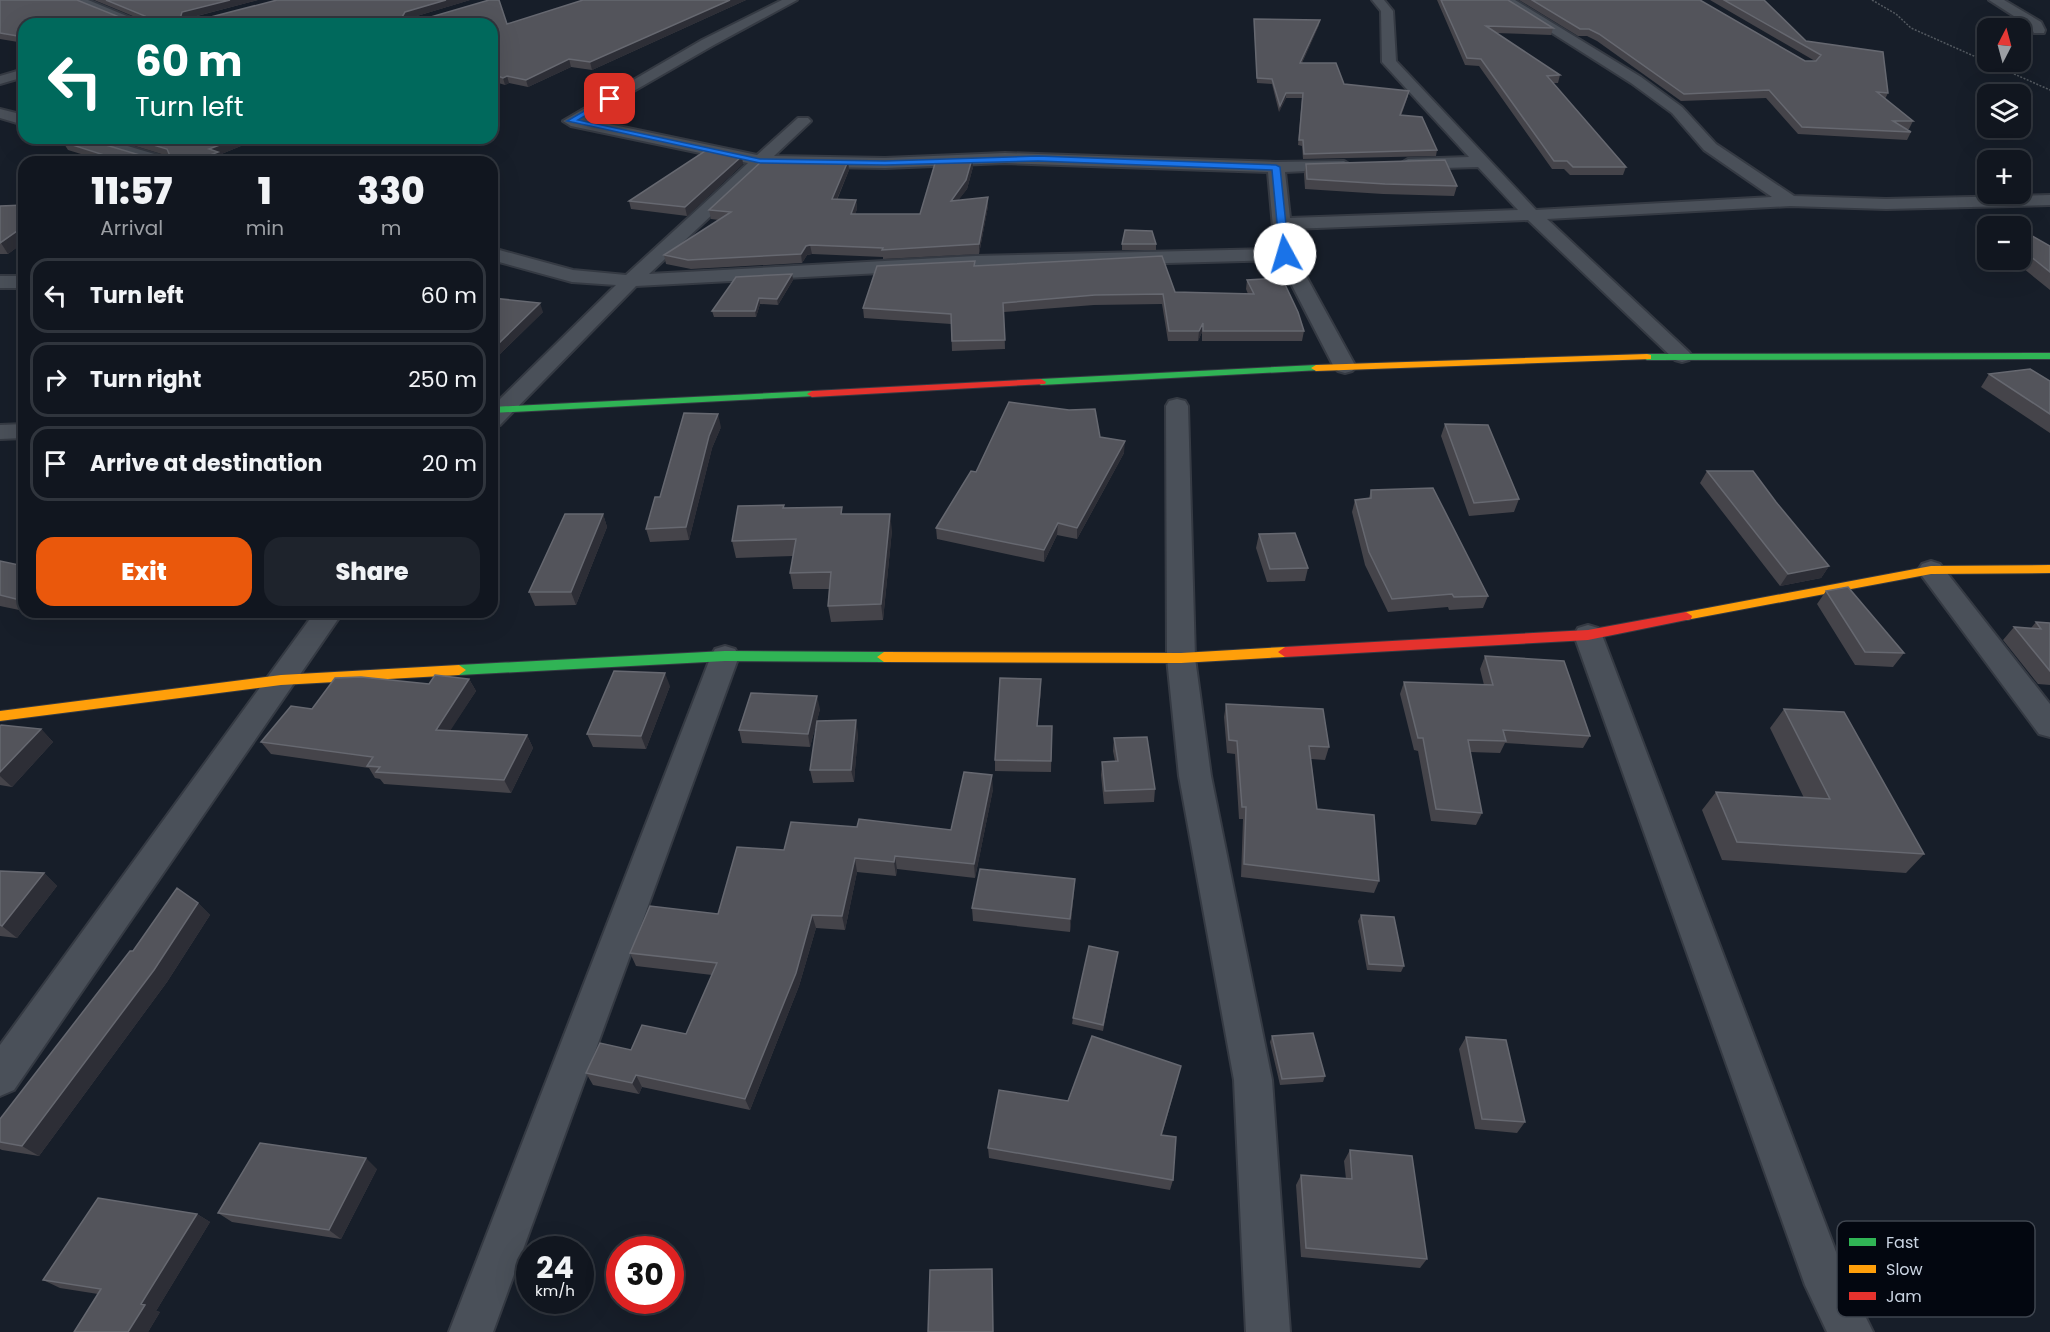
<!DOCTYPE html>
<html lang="en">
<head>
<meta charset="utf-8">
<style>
  body { margin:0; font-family:Poppins,sans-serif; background:#1e232c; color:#f1f3f6; height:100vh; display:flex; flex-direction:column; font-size:22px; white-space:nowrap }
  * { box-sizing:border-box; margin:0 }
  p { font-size:20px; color:#9c9fa4 }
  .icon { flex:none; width:33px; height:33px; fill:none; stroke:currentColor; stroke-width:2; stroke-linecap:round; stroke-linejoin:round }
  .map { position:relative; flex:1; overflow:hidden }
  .panel { position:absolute; left:18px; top:156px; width:480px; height:462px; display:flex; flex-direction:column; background:#11161f; border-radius:18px; box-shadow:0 6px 24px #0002,0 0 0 2px #30353d }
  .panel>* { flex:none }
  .banner { position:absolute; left:18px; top:18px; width:480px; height:126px; border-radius:18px; box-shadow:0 6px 24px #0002,0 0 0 2px #30353d; background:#00695c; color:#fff; overflow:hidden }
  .needle { width:39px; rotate:6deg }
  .fabs { position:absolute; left:1977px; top:18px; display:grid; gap:12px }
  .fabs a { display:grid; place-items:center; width:54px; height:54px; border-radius:12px; background:#11161f; box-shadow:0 6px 24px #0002,0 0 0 2px #30353d; font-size:30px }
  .speed { position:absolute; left:516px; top:1236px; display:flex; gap:12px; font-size:30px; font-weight:700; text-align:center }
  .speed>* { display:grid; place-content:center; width:78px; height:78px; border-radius:50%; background:#11161f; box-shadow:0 6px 24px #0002,0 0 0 2px #30353d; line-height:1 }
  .speed small { font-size:15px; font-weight:400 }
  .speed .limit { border:9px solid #d22; background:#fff; color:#111 }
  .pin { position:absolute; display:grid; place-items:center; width:51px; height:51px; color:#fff; margin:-26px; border-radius:12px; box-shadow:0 3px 9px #0006 }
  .me { position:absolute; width:66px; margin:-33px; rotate:354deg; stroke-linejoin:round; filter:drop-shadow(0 0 4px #0008) }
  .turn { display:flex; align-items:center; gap:21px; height:126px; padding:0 18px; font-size:27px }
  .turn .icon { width:78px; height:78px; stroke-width:2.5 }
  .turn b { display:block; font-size:42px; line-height:51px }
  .eta { display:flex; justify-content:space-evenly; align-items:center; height:102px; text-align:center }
  .eta b { font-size:36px; font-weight:800; line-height:42px }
  .action { display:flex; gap:12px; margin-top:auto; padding:12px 18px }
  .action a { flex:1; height:69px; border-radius:18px; background:#ea580c; color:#fff; font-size:24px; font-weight:800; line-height:69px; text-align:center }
  .action a+a { background:#1e232c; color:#f1f3f6 }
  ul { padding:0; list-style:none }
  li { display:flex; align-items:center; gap:18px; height:75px; margin:0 12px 9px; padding:0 6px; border:3px solid #30353d; border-radius:18px }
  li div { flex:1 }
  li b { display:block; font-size:22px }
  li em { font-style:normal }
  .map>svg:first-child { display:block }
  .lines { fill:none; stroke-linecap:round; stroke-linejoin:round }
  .street-casing { stroke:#353a43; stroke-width:4 }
  .fast-casing { stroke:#353a43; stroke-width:2 }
  .slow-casing { stroke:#353a43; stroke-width:2 }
  .jam-casing { stroke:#353a43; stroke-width:2 }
  .path { stroke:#535960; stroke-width:1.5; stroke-dasharray:2 1.5; stroke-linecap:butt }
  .street { fill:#4a5059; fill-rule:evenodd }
  .fast { fill:#30b455; fill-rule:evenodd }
  .slow { fill:#ff9f0a; fill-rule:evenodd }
  .jam { fill:#e5322d; fill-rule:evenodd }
  .wall { fill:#45444a }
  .shaded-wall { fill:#2d2e36 }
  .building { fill:#53545b; stroke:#666870; stroke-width:1.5 }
  .route { fill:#1a73e8; stroke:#114b97; stroke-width:1.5 }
  .key { fill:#030710; stroke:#3f454f; stroke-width:1.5 }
  .key-label { font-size:16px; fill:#cbd5e3 }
</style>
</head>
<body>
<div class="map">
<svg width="2050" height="1332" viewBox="0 0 2050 1332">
  <rect width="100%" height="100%" fill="#171e29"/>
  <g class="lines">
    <defs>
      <path id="street" d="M71,0H88L146,24H128Z
        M782,0H797L712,46L585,119L757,155L798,118H808L811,121L808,124L774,156L885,158L1005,153L1276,162L1344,161L1352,166L1350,169L1285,172L1290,218L1518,210L1478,167L1408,169L1400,164L1408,159L1469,157L1382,62L1381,11L1372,0H1384L1393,11L1396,61L1536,210L1772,197L1704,150L1672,113L1631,83L1500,0H1515L1641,77L1682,107L1716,144L1794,196L1886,199L2050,195V205L1886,209L1790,206L1547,219L1689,352L1692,356L1689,360L1682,362L1675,360L1528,220L1291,229L1294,254L1356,367L1352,371L1345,373L1338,371L1334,367L1279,260L975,268L636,286L500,425L492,427V407L616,285L572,282L492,260V248L573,270L626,275L748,163L571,126L563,121L702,40ZM1005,163L1268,172L1275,249L975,256L649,274L764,166L885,168Z
        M1989,0H2004L2041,22L2045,30L2044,33H2034L2031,27Z
        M24,69V77L0,84V76Z
        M0,109L24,115V125L0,118Z
        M76,138H101L171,159L173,162H148L78,141Z
        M0,276H24V288H0Z
        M1177,399L1185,401L1188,406L1195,658L1211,776L1272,1080L1290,1332H1246L1234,1080L1179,776L1167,658L1166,406L1169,401Z
        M24,424V438L0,439V425Z
        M1931,561L1940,564L2050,704V737L2039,734L1922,576L1918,570L1922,564Z
        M315,612H343L14,1090L0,1096V1045Z
        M1588,625L1598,628L1602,635L1844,1273L1873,1332H1827L1805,1285L1574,635L1578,628Z
        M725,646L735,649L739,656L493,1332H449L711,656L715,649Z"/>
      <path id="fast" d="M2050,353V359L1647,360L1642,357L1647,354Z
        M1316,365L1321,368L1320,370L1041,385L1036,382L1041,379Z
        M812,391L816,392V396L492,413V407Z
        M725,651L884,652L891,657L884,662L725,661L459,675L452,670L459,665Z"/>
      <path id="slow" d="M1647,354L1651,355V359L1316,371L1311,368L1316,365Z
        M2050,565V573L1931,574L1686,620L1680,616L1686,612L1931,566Z
        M1285,647L1292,652L1285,657L1181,663L884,662L877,657L884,652L1181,653Z
        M459,665L466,670L459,675L281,685L0,721V711L281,675Z"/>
      <path id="jam" d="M1041,379L1046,382L1045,384L812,397L807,394L812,391Z
        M1686,612L1692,616L1691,619L1588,640L1285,657L1278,652L1285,647L1588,630Z"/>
    </defs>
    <use href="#street" class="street-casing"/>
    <use href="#fast" class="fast-casing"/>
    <use href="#slow" class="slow-casing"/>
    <use href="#jam" class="jam-casing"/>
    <path class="path" d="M1872,0L1896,14L1911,28L2050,90"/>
    <use href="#street" class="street"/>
    <use href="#fast" class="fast"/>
    <use href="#slow" class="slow"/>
    <use href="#jam" class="jam"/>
  </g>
  <path class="wall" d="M0,0L124,19H140L94,0H258L186,19H203L277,0H470L407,19L507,24L583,0H746L592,70L571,67L528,87L509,83L505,85L492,81V24H24V43L0,39Z
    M1437,0H1508L1553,28L1551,35L1496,33L1560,75L1558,83H1553L1626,167L1623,175H1570L1564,169H1552L1479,66L1465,65Z
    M1519,0H1700L1805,61H1815L1710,0H1764L1806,41L1888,93L1885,99L1913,121L1909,129H1906L1911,132L1907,140L1798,134L1766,98L1681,101L1597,41L1587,36H1578Z
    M1254,19L1319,25L1302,63L1344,84L1408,96L1401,116L1437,150L1436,156L1303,159L1302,146L1298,145L1302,98H1286L1279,112L1272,84L1257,83L1254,24Z
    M109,138H260L219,155L222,160L217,162H107L68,150L63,142L143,156H168Z
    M848,161L849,170L837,200H856L857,209L855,214H920L973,167L967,189L958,200L988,206L979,254L883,259V257L812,254L807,255L802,263L691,269L666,264L664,255L719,220L711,219L709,210Z
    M743,164L687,216L631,209L629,201Z
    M1306,164L1457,186L1454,196L1383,194L1305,189L1304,174Z
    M24,205V242L8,254H0V206Z
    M2020,242L2050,246V290L2013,260H2020Z
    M1122,244H1156V250H1122Z
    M975,266L1175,292L1248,294L1246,289L1247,280L1304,331L1302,341H1202V332L1198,341H1168L1162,304L1094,305L1004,312L1005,349L952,351L951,324L864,318L863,308Z
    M792,274L793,280L778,305L760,304L756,317H714L712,311Z
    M492,298L543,312L498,356H492Z
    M1989,374L2050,381V433L1981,387Z
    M1445,424L1519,499L1514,512L1469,516L1441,436Z
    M721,427L712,448L689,540L650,542L646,529L660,497Z
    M1100,437L1124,453L1077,539L1057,535L1044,562L937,539L936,528L976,472Z
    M1707,471L1776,502L1829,566L1821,578L1780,586L1700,483Z
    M1371,490L1488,596L1483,608L1449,610L1448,607L1388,612L1365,565L1352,512L1355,500L1369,498Z
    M784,505V508L843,514L892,530L883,620L831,622L828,606L829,589H793L790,573L793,556L736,558L732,541Z
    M603,514L607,527L576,605L535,606L529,592Z
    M1259,534L1308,568L1305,581L1267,582L1256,548Z
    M0,561L24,566V611L0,606Z
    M1826,591L1904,653L1893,667L1855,665L1817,604Z
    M27,612H51L46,616Z
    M2036,622L2050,623V685L2038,684L2003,640L2014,627L2031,628Z
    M1485,656L1590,736L1583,748L1505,743L1500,753L1470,752L1482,813L1476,825L1431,821L1418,751L1414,750L1400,694L1404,682L1484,685L1480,669Z
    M469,679L476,691L450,730L527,735L533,748L511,793L384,784L380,779L375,778L369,768L271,754L261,742L312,709L429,684Z
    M670,686L646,749L593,747L587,734Z
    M1041,691L1037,726H1052L1051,772L995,771V760Z
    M1226,704L1329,747L1325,760L1311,759L1317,809L1379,881L1374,893L1241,877L1243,819H1239L1235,754L1227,753L1224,717Z
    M820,709L810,747L742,743L739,730Z
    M1784,709L1924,854L1906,873L1722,860L1702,810L1716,792L1804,798L1770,728Z
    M0,726L41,729L53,742L12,787L0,785Z
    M858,733L854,782L813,783L810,770Z
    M1114,738L1155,789L1154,802L1104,804L1101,775L1102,762L1115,761L1113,751Z
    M993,789L975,878L897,869L896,876L857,872L845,930L816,928L799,986L750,1110L642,1087L639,1094L593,1085L586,1073L631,1050L686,1034L712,975L636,966L630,953L718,914L784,850L857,827L951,830Z
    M0,871L44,873L57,886L17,938L0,936Z
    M1074,891L1070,932L973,921L972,908Z
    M198,903L210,915L167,982L39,1156L2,1150L0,1149V1119L133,951Z
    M1361,915L1404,966L1401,972L1367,970L1358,921Z
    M1118,952L1103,1031L1072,1024L1073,1018Z
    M1272,1036L1325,1076L1323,1082L1280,1085L1270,1042Z
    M1466,1037L1525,1122L1517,1133L1475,1129L1459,1049Z
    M1178,1077L1162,1135L1173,1180L1170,1190L989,1158L988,1148L1068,1101Z
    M1350,1150L1427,1259L1420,1268L1301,1257L1296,1185L1301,1175L1346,1179L1344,1161Z
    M377,1169L341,1239L232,1222L218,1213Z
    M197,1214L210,1222L156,1311L160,1312L148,1332H74L98,1294L60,1288L43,1280Z"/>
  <path class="shaded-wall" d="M230,0H258L185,19H180L182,12Z
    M446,0H470L407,19L405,23L402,17L405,12Z
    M730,0H746L592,70L590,62Z
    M1320,20L1319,25L1299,68L1300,63Z
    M569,59L571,67L528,87L526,80Z
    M507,76L509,83L505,85L503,78Z
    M1286,93V98L1279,112L1280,106Z
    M238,138H260L219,155L222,160L217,162H192L209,149Z
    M742,156L743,164L687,216L685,207Z
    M972,159L973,167L967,189L951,210V201Z
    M848,161L849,170L833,208L832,199Z
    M988,197V206L979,254V244Z
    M856,200L857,209L852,223L851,214Z
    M24,226V242L8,254L1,243Z
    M810,245L812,254L807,255L802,263L801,254L806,246Z
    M792,274L793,280L778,305L777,299Z
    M759,298L760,304L756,317L755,311Z
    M540,303L543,312L498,356L495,347Z
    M1203,323L1202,332L1198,341L1199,331Z
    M718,414L721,427L712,448L689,540L686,527L709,436Z
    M1125,441L1124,453L1077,539V528Z
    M603,514L607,527L576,605L571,592Z
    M890,514L892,530L883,620L881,604Z
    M1058,523L1057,535L1044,562V550Z
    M1829,566L1821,578L1780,586L1788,574Z
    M42,612H51L46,616Z
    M665,673L670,686L646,749L641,736Z
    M469,679L476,691L443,742L436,730Z
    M1041,679V691L1036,737L1037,726Z
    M817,696L820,709L810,747L808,734Z
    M856,720L858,733L854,782L851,770Z
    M41,729L53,742L12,787L0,776V772Z
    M527,735L533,748L511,793L504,780Z
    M992,775L993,789L975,878L974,864Z
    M895,856L897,869L896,876L894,862Z
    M855,858L857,872L845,930L842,916Z
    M44,873L57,886L17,938L2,926Z
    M1075,879L1074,891L1070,932V919Z
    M198,903L210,915L167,982L39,1156L22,1146Z
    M812,915L816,928L799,986L750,1110L745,1099Z
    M1181,1066L1178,1077L1159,1145L1161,1135Z
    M636,1075L642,1087L639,1094L632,1083Z
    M366,1158L377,1169L341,1239L329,1230Z
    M197,1214L210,1222L156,1311L160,1312L148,1332H128L141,1304Z"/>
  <path class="building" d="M0,0H77L124,19H143L145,16L106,0H230L182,12L180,19H203L277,0H446L405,12L402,17L405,19H424L489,0H499L507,24L583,0H730L590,62L569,59L526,80L507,76L503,78L492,74V24H24V37L0,33Z
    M1441,0H1508L1553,28L1486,26L1560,75L1547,76L1626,167H1573L1567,161H1554L1481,59L1467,58Z
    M1532,0H1700L1805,61H1816L1821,55L1724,0H1764L1806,41L1883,52L1888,93L1877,92L1913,121H1893L1911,132L1802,127L1769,90L1684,94L1599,34L1589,29H1580Z
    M1254,19L1320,20L1300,63H1336L1344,84L1409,91L1400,115L1422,117L1437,150L1304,154L1303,140H1299L1303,93H1286L1280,106L1272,79L1257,78Z
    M74,138H82L143,156H170L167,149L130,138H238L209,149L218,152L192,162H120L123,161L63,142Z
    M705,151L742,156L685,207L629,201Z
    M972,159L966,180L951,201L988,197L979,244L882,250L883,248L810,245L806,246L801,254L688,260L664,255L731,212L709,210L763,160L848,161L832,199L856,200L851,214H920L936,160Z
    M1445,160L1457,186L1385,184L1307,179L1306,164Z
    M24,205V226L0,243V206Z
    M1125,230L1152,231L1156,244H1122Z
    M2027,233L2050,246V272L2020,248V242Z
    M1162,256L1175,292L1254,294L1247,280L1282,278L1298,312L1304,331H1203V323L1199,331H1169L1163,294L1095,295L1003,303L1005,340L952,341L951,314L863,308L877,266L975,261L974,266Z
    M792,274L777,299L759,298L755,311H712L736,277Z
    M492,298L540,303L495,347H492Z
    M2030,369L2050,381V414L1989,374Z
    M1009,402L1069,410L1095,409L1100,437L1125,441L1077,528L1058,523L1044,550L936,528L971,471L976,472Z
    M684,413L718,414L709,436L686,527L646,529L655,497H660Z
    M1445,424L1488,425L1519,499L1474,503Z
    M1707,471H1753L1776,502L1829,566L1788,574Z
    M1433,488L1488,596L1454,597L1452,594L1392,599L1369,552L1355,500L1371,498V490Z
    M784,505L783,508L842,507L841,514H890L881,604L828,606L831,572L790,573L796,539L732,541L738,506Z
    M565,514H603L571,592H529Z
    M1295,533L1308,568L1270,569L1259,534Z
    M0,561L24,566V601L0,595Z
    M1848,587L1904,653L1865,652L1826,591Z
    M2036,622L2050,623V671L2014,627L2041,629Z
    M1485,656L1564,661L1590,736L1503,730L1506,741L1468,740L1482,813L1436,809L1423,738H1418L1404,682L1493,685Z
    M614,671L665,673L641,736L587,734Z
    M435,675L469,679L436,730L527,735L504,780L376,772L380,767L367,766L373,757L261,742L291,706L312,709L335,678L361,677L429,684Z
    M1000,678L1041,679L1037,726H1052L1051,761L995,760Z
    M751,693L817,696L808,734L739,730Z
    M1226,704L1323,709L1329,747L1309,746L1317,809L1374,815L1379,881L1244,864L1246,807H1242L1237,741L1229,740Z
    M1784,709L1844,712L1924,854L1737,842L1716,792L1830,799Z
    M856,720L851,770H810L817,721Z
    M1,725L41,729L0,772V726Z
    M1147,737L1155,789L1105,791L1102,762L1118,761L1114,738Z
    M964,772L992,775L974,864L895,856L894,862L855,858L842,916L812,915L796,973L745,1099L636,1075L632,1083L586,1073L600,1043L631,1050L642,1025L686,1034L717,963L630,953L650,906L718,914L737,847L784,850L791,822L857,827L859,819L951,830Z
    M980,869L1075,879L1070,919L972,908Z
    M0,871L44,873L2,926L0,925Z
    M177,888L198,903L154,970L22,1146L0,1142V1119L130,951H133Z
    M1361,915L1394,917L1404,966L1369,964Z
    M1089,946L1118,952L1103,1025L1073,1018Z
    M1313,1033L1325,1076L1282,1079L1272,1036Z
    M1092,1036L1181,1066L1161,1135L1176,1137L1173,1180L988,1148L999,1090L1068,1101Z
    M1466,1037L1506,1040L1525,1122L1482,1119Z
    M260,1143L366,1158L329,1230L218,1213Z
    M1350,1150L1412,1156L1427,1259L1306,1248L1301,1175L1352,1179Z
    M98,1198L197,1214L141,1304L145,1305L128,1332H74L101,1289L43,1280Z
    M992,1269L993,1332H928L930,1270Z"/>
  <path class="route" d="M610,96L612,100L578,120L760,159L885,161L1038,156L1276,165L1280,167L1289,254L1285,257L1280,254L1272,170L1038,161L885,165L760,163L567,121Z"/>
  <rect x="1837" y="1221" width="198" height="96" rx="9" class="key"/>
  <rect x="1849" y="1238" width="27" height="8" fill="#30b455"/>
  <rect x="1849" y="1265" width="27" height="8" fill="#ff9f0a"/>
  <rect x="1849" y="1292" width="27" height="8" fill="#e5322d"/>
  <g class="key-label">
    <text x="1886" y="1248">Fast</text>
    <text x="1886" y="1275">Slow</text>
    <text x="1886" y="1302">Jam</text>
  </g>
</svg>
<div class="fabs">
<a><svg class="needle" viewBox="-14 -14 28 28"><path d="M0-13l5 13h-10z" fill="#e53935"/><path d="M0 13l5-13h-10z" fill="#9c9fa4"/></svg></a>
<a><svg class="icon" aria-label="layers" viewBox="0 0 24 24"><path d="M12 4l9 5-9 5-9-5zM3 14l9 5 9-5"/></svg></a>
<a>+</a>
<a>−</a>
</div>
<div class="speed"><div>24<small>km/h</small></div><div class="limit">30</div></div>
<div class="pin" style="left:610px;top:99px;background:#d93025"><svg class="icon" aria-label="arrive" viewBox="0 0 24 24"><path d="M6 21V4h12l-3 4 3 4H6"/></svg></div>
<svg class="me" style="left:1285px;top:254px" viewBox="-20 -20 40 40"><circle r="19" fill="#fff"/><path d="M0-13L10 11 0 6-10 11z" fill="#1a73e8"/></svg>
<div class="banner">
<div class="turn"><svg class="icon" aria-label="left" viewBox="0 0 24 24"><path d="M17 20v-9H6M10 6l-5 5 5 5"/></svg><div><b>60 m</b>Turn left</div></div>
</div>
<section class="panel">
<div class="eta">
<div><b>11:57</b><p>Arrival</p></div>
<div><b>1</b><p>min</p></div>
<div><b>330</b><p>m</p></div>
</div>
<ul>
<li><svg class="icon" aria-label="left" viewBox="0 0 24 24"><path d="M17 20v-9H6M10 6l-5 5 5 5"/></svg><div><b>Turn left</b></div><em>60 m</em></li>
<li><svg class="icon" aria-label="right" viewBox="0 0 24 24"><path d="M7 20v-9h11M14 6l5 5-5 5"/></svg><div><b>Turn right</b></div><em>250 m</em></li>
<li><svg class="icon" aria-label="arrive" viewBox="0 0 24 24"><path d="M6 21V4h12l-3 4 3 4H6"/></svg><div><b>Arrive at destination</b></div><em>20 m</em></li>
</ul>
<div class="action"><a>Exit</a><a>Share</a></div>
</section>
</div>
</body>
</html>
